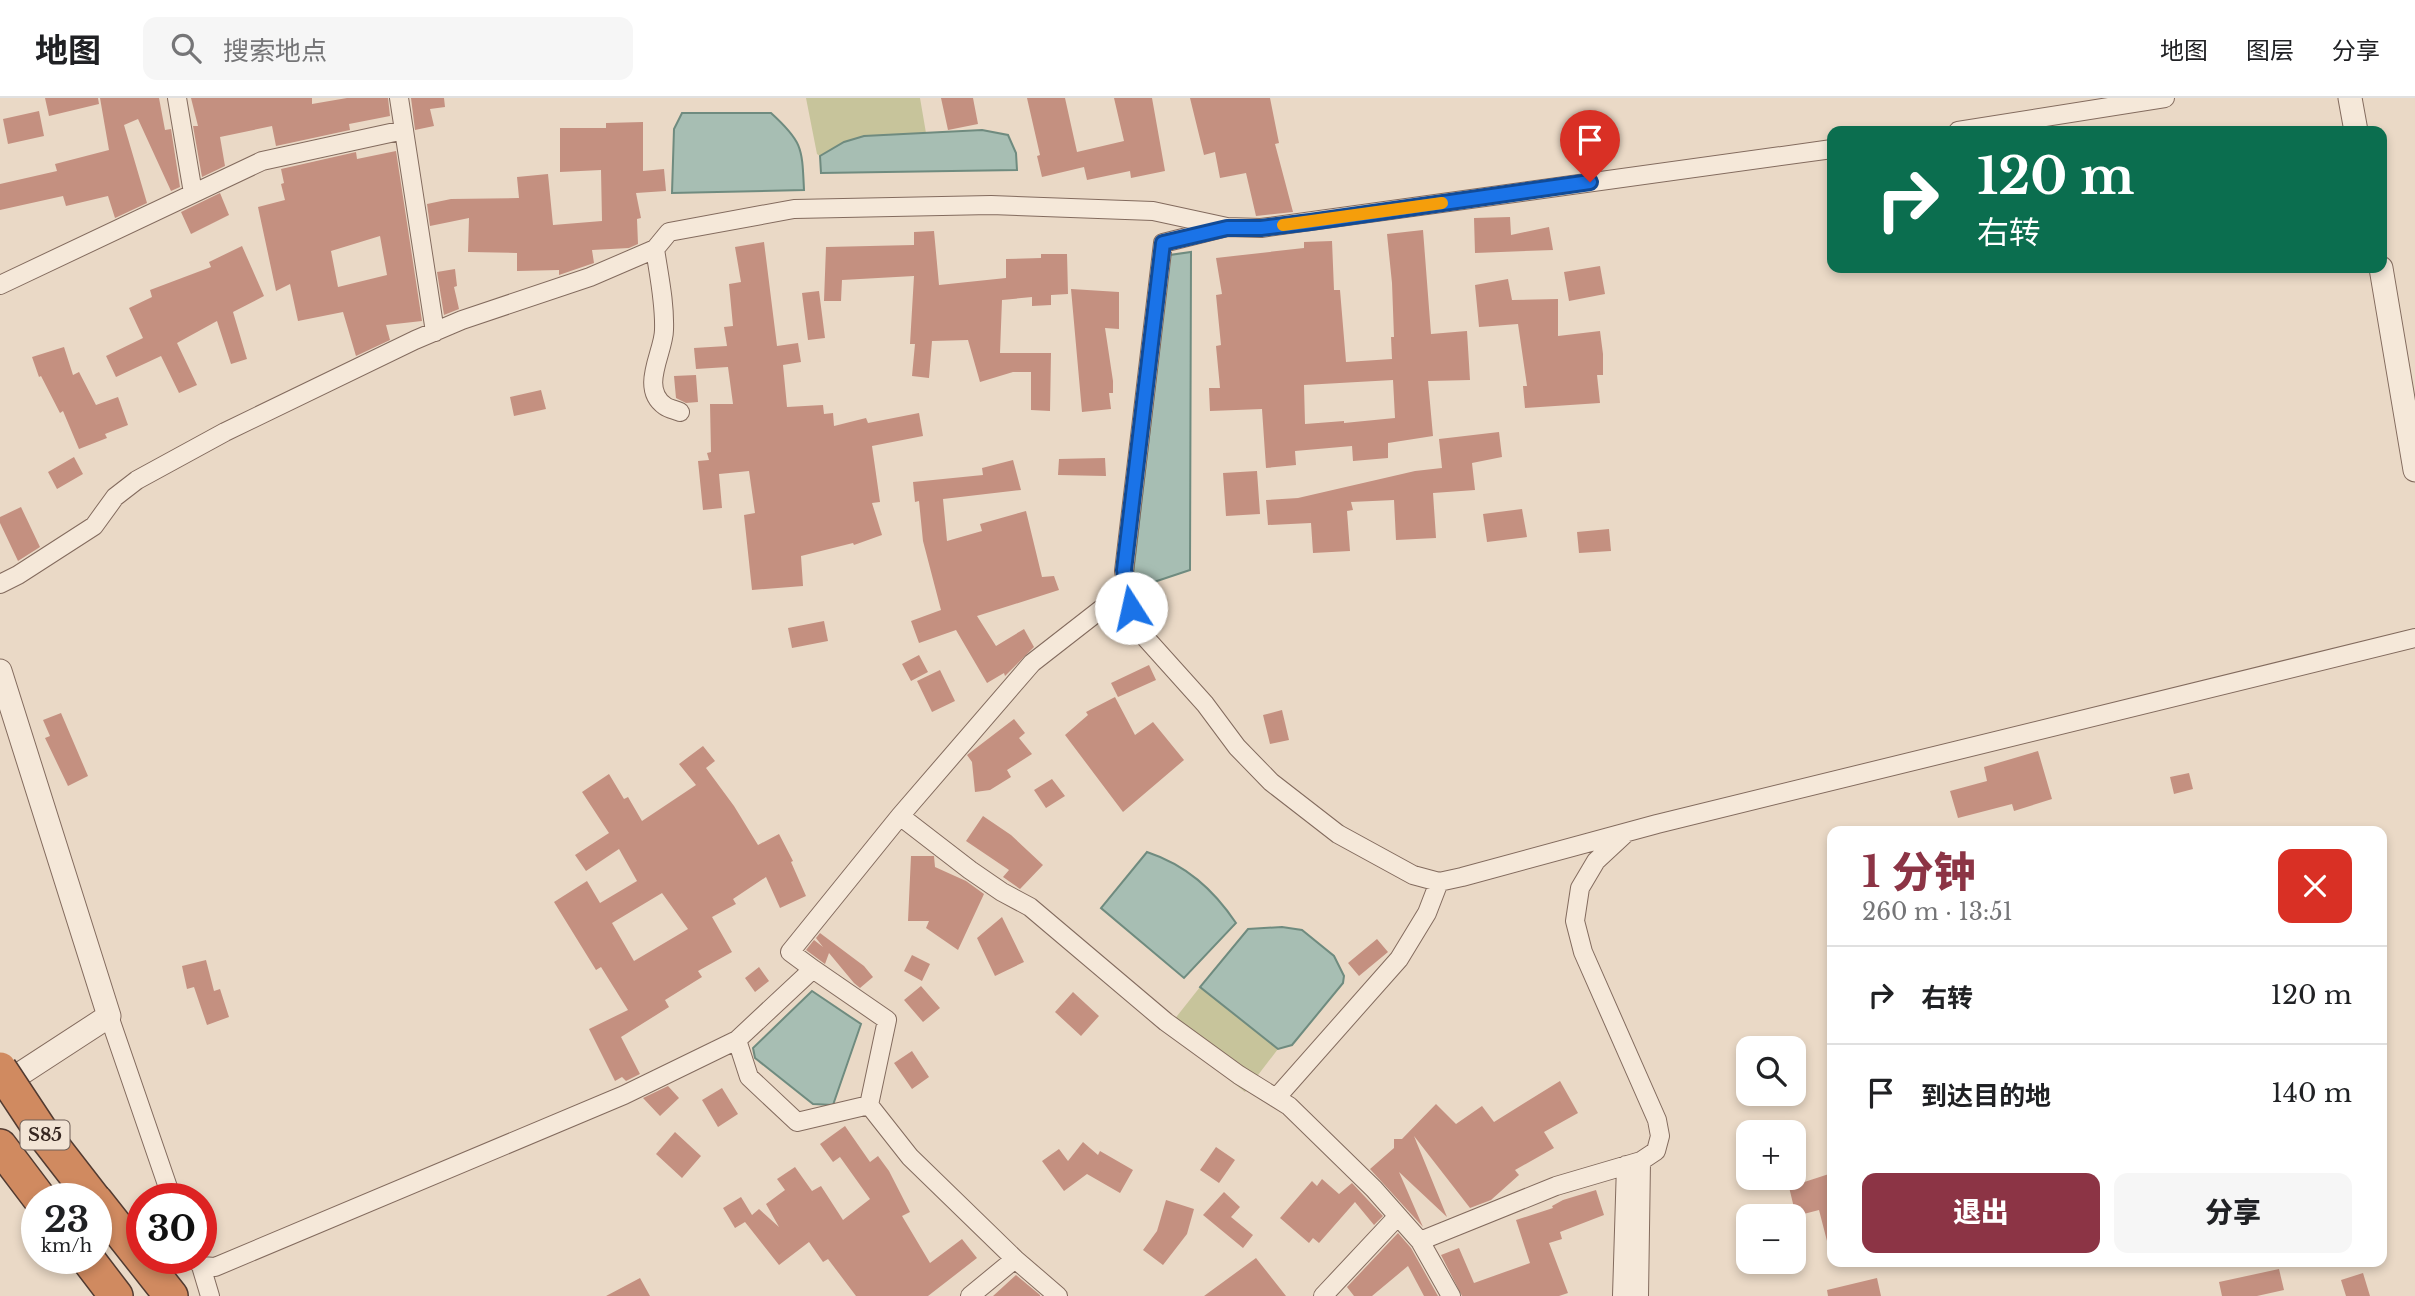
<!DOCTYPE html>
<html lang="zh">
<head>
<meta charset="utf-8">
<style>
  body { margin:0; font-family:"Libre Baskerville","Noto Sans SC",serif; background:#f6f6f6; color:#202124; height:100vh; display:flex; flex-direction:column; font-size:26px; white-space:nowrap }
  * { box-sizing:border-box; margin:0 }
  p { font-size:23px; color:#757577 }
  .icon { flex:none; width:38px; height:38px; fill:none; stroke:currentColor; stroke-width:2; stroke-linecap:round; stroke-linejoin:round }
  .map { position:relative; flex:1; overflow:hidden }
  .drawer { position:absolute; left:1827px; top:728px; width:560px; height:441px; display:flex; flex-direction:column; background:#fff; border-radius:14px; box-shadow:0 4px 10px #0003 }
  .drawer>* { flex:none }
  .guide { position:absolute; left:1827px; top:28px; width:560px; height:147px; border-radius:14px; box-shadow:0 4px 10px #0003; background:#0b6e4f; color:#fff; overflow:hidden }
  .fabs { position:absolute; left:1736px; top:938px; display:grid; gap:14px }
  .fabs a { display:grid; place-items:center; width:70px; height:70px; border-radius:14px; background:#fff; box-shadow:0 4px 10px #0003; font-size:35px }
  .speed { position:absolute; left:21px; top:1085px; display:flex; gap:14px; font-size:35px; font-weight:700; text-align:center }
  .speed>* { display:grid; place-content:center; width:91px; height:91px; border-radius:50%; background:#fff; box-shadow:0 4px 10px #0003; line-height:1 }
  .speed small { font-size:18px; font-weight:400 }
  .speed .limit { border:10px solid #d22; background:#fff; color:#111 }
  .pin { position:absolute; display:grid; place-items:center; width:60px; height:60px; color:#fff; margin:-72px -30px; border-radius:50% 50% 50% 0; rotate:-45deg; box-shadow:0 0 7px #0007 }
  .pin .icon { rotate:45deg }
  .me { position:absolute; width:77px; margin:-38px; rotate:350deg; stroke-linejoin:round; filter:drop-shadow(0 0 5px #0008) }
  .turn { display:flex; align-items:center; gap:24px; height:147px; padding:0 35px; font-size:32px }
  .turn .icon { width:91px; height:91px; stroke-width:2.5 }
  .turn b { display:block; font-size:49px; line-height:60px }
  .round { display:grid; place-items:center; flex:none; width:74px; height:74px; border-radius:14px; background:#f6f6f6 }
  .overview { display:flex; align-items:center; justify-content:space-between; height:119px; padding:0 35px }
  h1 { font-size:42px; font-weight:800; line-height:52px; color:#8c3445 }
  .action { display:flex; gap:14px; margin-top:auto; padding:14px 35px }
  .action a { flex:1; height:80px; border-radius:14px; background:#8c3445; color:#fff; font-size:28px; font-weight:800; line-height:80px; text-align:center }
  .action a+a { background:#f6f6f6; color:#202124 }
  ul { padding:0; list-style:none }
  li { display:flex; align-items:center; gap:21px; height:98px; padding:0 35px; border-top:2px solid #e0e0e0 }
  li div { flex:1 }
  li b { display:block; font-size:26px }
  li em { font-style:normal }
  header { display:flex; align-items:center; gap:42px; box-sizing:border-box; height:98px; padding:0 35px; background:#fff; border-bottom:2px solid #e0e0e0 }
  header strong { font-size:33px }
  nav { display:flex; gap:38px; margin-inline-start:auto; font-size:24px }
  .search { width:490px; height:63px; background:#f6f6f6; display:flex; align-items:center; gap:18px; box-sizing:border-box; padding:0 24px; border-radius:14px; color:#757577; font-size:26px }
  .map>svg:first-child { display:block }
  .green { fill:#c7c49b }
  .water { fill:#a7beb3; stroke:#6f8b7f; stroke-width:2 }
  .building { fill:#c49080; fill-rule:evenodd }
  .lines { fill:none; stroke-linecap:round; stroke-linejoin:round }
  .minor-casing { stroke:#836b5e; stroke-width:20 }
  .tertiary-casing { stroke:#836b5e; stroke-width:25 }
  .motorway-casing { stroke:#523b31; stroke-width:36 }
  .minor { stroke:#f5e8d9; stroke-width:18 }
  .tertiary { stroke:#f5e8d9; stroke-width:23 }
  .motorway { stroke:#d08a60; stroke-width:33 }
  .motorway-bridge-casing { stroke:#523b31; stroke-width:36; stroke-linecap:butt }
  .motorway-bridge { stroke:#d08a60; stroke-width:33 }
  .route-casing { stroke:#114b97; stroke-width:18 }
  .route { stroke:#1a73e8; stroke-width:12 }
  .slow { stroke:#f59e0b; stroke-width:12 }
  .labels { text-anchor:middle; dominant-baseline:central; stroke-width:6; stroke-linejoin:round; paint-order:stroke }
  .shield { fill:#f2e4d5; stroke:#6e5f56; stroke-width:2 }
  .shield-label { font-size:18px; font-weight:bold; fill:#352620 }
</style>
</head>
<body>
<header>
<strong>地图</strong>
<div class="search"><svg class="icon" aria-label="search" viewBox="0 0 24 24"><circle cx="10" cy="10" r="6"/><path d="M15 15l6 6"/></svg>搜索地点</div>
<nav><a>地图</a><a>图层</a><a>分享</a></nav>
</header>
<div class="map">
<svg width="2415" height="1198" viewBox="0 0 2415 1198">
  <rect width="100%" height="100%" fill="#ead9c6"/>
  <path class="green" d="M806,0H920L926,35L864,38L844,44L820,58L817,56Z
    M1200,889L1278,951L1245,994L1166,932Z"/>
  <path class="water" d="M682,15H771C803,44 802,50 804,92L672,95L674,31Z
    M982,32L1008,37L1016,55L1017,72L821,75L820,58L844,44L864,38Z
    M1191,154L1190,472L1139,489L1133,476L1170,157Z
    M1147,754C1186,767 1213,791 1236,825L1184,880L1101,810Z
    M1282,829L1302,832L1334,858L1344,878L1343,885L1292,947L1278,951L1200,889L1248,831Z
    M812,893L861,926L833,1007L813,1006L755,960L753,950Z"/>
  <path class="building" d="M45,0H98L99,6L49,18Z
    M100,0H159L165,32L171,31L180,89L171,93L138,21L124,27L147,105L115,120L108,98L66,108L63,98L0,112V86L57,73L55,66L109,52Z
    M191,0H312V6L347,0H388L390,18L349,26L350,32L276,48L272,28L220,39L225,68L202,79L193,28H198Z
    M411,0H444L445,9L430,11L434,28L415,32Z
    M941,0H973L978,26L948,32Z
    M1027,0H1065L1077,54L1124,43L1114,0H1152L1165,73L1131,80L1130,73L1087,82L1084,69L1042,79L1037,58L1040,57Z
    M1190,0H1270L1279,45L1275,46L1293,114L1256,118L1246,75L1220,80L1215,54L1204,57Z
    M39,13L44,38L8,46L3,21Z
    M643,24V73L664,71L666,93L636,95L641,120L637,121L638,146L629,150L592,152L594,165L559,177V172L517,173V155L468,154L469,120L430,128L427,106L451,101L519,100L517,79L548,76L553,127L602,123L601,72L560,74V30H606V25Z
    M396,53L422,223L386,227L390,242L356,258L343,214L298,223L290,186L276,193L258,109L285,102L281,86L284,85L281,71L356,54L357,61ZM380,138L387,177L338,189L331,153Z
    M220,95L229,117L191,136L181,114Z
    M1510,119L1511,137L1549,129L1553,152L1475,155L1474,120Z
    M1423,132L1431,236L1467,233L1470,282L1428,283L1433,338L1388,345V360L1353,363L1352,348L1295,353L1296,367L1266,370L1262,311L1210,313L1209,290H1220L1216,248L1221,247L1216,197L1222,196L1216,160L1304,150V144L1332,143L1334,192H1340L1346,264L1392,261L1391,239H1394L1392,185L1387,136ZM1393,282L1395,320L1344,325V323L1305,326L1304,287Z
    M934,133L939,187L1006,180V161L1041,160V156H1067L1068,196L1051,197V207L1032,208V199L1002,202L1000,255H1051L1050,313L1031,312V274H1013L980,284L968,242L932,243L929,280L912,278L915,246H910L914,178L842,182L841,203H824L826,149L914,147V134Z
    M764,144L777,248L798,245L801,264L783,267L787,309L823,307L824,316L833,315L834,328L866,320L868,325L919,315L923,338L872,348L880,404L872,405L882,437L854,447L853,445L801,458L803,488L752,492L744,417L755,415L749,373L719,376L722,410L703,412L698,363L709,362L707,355L711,354L710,306H733L728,269L696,271L694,250L727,248L724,229L733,228L729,186L741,184L735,149Z
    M242,148L264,198L233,214L247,261L231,266L217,223L177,245L197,287L179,295L161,258L116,279L106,258L143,240L129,210L152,199L150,192L211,169L209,164Z
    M1600,168L1605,196L1569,203L1564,174Z
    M455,171L457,188L454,189L459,211L444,217L437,174Z
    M1508,181L1512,202L1558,201V238L1600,233L1603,256V277H1597L1600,305L1525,310L1523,288H1527L1518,226L1479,229L1475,187Z
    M1071,191L1119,194V231L1105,230L1113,283V295H1109L1111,311L1082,314Z
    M819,193L825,240L808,242L802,195Z
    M64,249L73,277L79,274L96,307L118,299L128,327L105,336L107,340L79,351L63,313L60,315L41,278L39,279L32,259Z
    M696,277L698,304L686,305L676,300L674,278Z
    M541,292L546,311L514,318L510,299Z
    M1499,334L1502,359L1472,365L1475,392L1433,395L1436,440L1396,442L1394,402L1351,404L1353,412L1347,413L1350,453L1313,455L1311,425L1268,427L1266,402L1298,400L1415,373L1442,370L1439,341Z
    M74,359L83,376L57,391L48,374Z
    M1105,360L1106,378L1058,377L1059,361Z
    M1013,362L1021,392L943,401L947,443L982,433L980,426L1026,413L1042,479L1054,478L1059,492L977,518L996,548L1024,531L1034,549L1005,578L1004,575L987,585L956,532L919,545L911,523L941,512L923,443L919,403L915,404L913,384L983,377L982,370Z
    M1257,373L1260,416L1226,418L1223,375Z
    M21,409L40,449L18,463L0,425V419Z
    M1522,411L1527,439L1487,444L1483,416Z
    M1609,431L1611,453L1579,455L1577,434Z
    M824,523L828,543L792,550L788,530Z
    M919,557L928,574L911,583L902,566Z
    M1149,567L1156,582L1118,599L1111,585Z
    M940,572L955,603L932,614L917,583Z
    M1115,599L1135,637L1153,624L1184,662L1123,714L1065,637L1088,617L1086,614Z
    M1282,612L1289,642L1270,646L1263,617Z
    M61,615L88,678L68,688L45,640L50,638L43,622Z
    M1014,621L1025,635L1019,640L1032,656L1007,672L1011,679L990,692L975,694L972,664L967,657Z
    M703,648L715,663L706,670L734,708L758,747L779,736L793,763L791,764L806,798L780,810L766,779L733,801L736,806L712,819L732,854L698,873L702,879L665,902L669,909L621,939L640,976L626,983L622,979L615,983L589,931L628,912L601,869L596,872L554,804L587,783L600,805L637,783L619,751L586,773L575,757L609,735L582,694L609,676L624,701L628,699L642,723L696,687L679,666ZM662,795L688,831L634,863L612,825Z
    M2038,653L2052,701L2014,713L2012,706L1958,720L1950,693L1987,683L1984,669Z
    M2189,675L2193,691L2174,696L2170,679Z
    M1052,681L1065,698L1046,710L1034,692Z
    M983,718L1011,737L1043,767L1020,791L1003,779L1009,772L966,743Z
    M911,758H934L935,769L966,783L984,796L958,852L926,830L929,823H908Z
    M1002,819L1024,864L995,878L977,840Z
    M820,835L864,868L873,879L860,890L854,885L829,855L825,866L806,852L814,842L823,849L816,840Z
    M1377,841L1388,854L1359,878L1348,865Z
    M912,857L930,866L922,883L904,873Z
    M206,862L214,893L220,891L229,919L207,927L194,889L187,891L182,868Z
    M759,869L769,883L755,894L745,880Z
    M921,888L940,910L923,924L904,902Z
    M1073,894L1099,918L1081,938L1055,914Z
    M912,953L929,979L912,991L894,965Z
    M1560,983L1578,1015L1544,1034L1554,1050L1515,1072L1519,1077L1491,1102L1470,1110L1414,1038L1447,1119L1399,1074L1423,1129L1370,1071L1394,1050V1041H1402L1436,1006L1456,1026L1482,1008L1494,1024Z
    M668,988L679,1000L660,1018L643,1000Z
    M722,990L738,1016L718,1029L702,1002Z
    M845,1028L870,1064L878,1058L889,1073L910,1114L902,1118L930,1165L962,1141L977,1160L928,1198H856L828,1161L823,1164L809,1144L779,1167L745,1124L735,1130L723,1110L741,1099L752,1117L759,1111L779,1129L766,1106L785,1092L777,1081L795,1069L812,1093L821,1088L843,1122L870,1101L840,1059L833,1064L820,1046Z
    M675,1034L701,1058L682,1080L656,1056Z
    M1083,1044L1098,1057L1100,1053L1133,1072L1120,1095L1087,1076L1064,1093L1042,1063L1059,1051L1068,1063Z
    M1216,1049L1235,1062L1219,1085L1200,1072Z
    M1832,1075V1142L1827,1143L1819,1112L1796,1118L1789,1089Z
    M1322,1081L1339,1096L1352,1085L1383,1118L1374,1127L1355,1104L1319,1145L1313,1140L1309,1145L1280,1120L1312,1083L1317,1088Z
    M1596,1092L1604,1117L1560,1134L1562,1141L1549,1145L1568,1195L1559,1198H1462L1441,1157L1459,1150L1474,1185L1530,1165L1516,1122L1553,1110L1552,1108L1563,1102Z
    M1224,1094L1240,1109L1231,1119L1253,1137L1243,1150L1203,1117Z
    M1166,1102L1194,1111L1187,1136L1163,1167L1143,1152L1157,1133Z
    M1398,1135L1411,1150L1438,1198H1424L1408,1168L1372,1198H1354L1347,1189Z
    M1256,1160L1286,1198H1204Z
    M2279,1171L2284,1192L2257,1198H2222L2219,1184Z
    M2363,1175L2370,1198H2346L2341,1182Z
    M1016,1177L1040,1197V1198H993Z
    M640,1180L650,1198H606Z
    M1877,1180L1881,1198H1828L1827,1192Z"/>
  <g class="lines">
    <defs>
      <path id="minor" d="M177,0L193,95
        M399,0L435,234
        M1958,33L2165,0
        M1227,129L1163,145L1124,473L1131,510L1143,537L1205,606L1237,649L1271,684L1338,736L1413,777L1439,784L1462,779L1657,726L2415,540
        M655,151L669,134L794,111L991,107L1153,113L1227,129L1261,130L1832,51
        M0,187L262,63L404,32
        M0,486L18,477L94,428L115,399L137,382L225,334L415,242L462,222L590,179L655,151C659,178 665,205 664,232C664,254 639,290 665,308C669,311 676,312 680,314
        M900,718L970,772L1002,794L1030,809L1166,924L1239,977L1289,1008L1374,1091L1420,1143L1451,1198
        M813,871L790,854L900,718L1032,565L1127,491
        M813,871L887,922L869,1007L797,1024L749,979L737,942Z
        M109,918L172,1101
        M1276,1000L1399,861L1427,815L1439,784
        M869,1007L910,1059L1015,1161L1058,1198
        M1420,1143L1556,1088L1641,1063L1656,1053L1660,1038L1657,1022L1583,854L1575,823L1580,790L1596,763L1624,737
        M195,1160L201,1168L215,1169L624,997L737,942
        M201,1168L210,1198
        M970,1198L1015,1161
        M1323,1198L1398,1118
        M1622,1198L1626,1067
        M1639,1198L1641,1063"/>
      <path id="tertiary" d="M2350,0L2356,33
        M2381,170L2415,372
        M0,573L109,918L0,989"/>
      <path id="motorway" d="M0,1048L40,1101
        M96,1103L171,1198
        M87,1160L116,1198"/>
    </defs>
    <use href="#minor" class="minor-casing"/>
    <use href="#tertiary" class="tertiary-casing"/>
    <use href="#motorway" class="motorway-casing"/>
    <use href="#minor" class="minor"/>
    <use href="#tertiary" class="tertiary"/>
    <use href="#motorway" class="motorway"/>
    <defs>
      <path id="motorway-bridge" d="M0,971L39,1030L94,1101"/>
    </defs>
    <use href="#motorway-bridge" class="motorway-bridge-casing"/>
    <use href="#motorway-bridge" class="motorway-bridge"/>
  </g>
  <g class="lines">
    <defs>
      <path id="route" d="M1131,510L1124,472L1163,145L1227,130H1261L1310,124L1590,84"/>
    </defs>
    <use href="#route" class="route-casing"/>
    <use href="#route" class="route"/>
    <path class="slow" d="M1283,127L1442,105"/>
  </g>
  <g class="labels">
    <rect class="shield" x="20.5" y="1022.5" width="49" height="29" rx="5"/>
    <g class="shield-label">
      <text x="45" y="1037">S85</text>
    </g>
  </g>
</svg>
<div class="fabs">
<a><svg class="icon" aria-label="search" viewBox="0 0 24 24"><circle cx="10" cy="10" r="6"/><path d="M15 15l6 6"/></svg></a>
<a>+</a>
<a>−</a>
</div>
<div class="speed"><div>23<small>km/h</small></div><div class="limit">30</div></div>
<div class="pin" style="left:1590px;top:84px;background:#d93025"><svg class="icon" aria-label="arrive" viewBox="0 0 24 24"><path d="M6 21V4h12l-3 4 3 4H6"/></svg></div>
<svg class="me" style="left:1131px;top:510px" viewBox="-20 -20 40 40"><circle r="19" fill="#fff"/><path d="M0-13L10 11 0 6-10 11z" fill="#1a73e8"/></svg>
<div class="guide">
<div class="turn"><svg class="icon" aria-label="right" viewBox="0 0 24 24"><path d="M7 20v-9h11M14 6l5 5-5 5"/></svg><div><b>120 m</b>右转</div></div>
</div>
<section class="drawer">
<div class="overview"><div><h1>1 分钟</h1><p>260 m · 13:51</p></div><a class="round" style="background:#d93025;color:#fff"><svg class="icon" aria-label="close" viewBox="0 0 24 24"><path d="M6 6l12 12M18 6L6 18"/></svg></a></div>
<ul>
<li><svg class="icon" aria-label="right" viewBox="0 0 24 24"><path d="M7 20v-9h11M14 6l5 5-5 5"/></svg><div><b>右转</b></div><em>120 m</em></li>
<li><svg class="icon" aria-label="arrive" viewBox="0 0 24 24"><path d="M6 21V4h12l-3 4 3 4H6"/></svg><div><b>到达目的地</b></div><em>140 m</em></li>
</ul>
<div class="action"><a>退出</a><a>分享</a></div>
</section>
</div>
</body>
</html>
